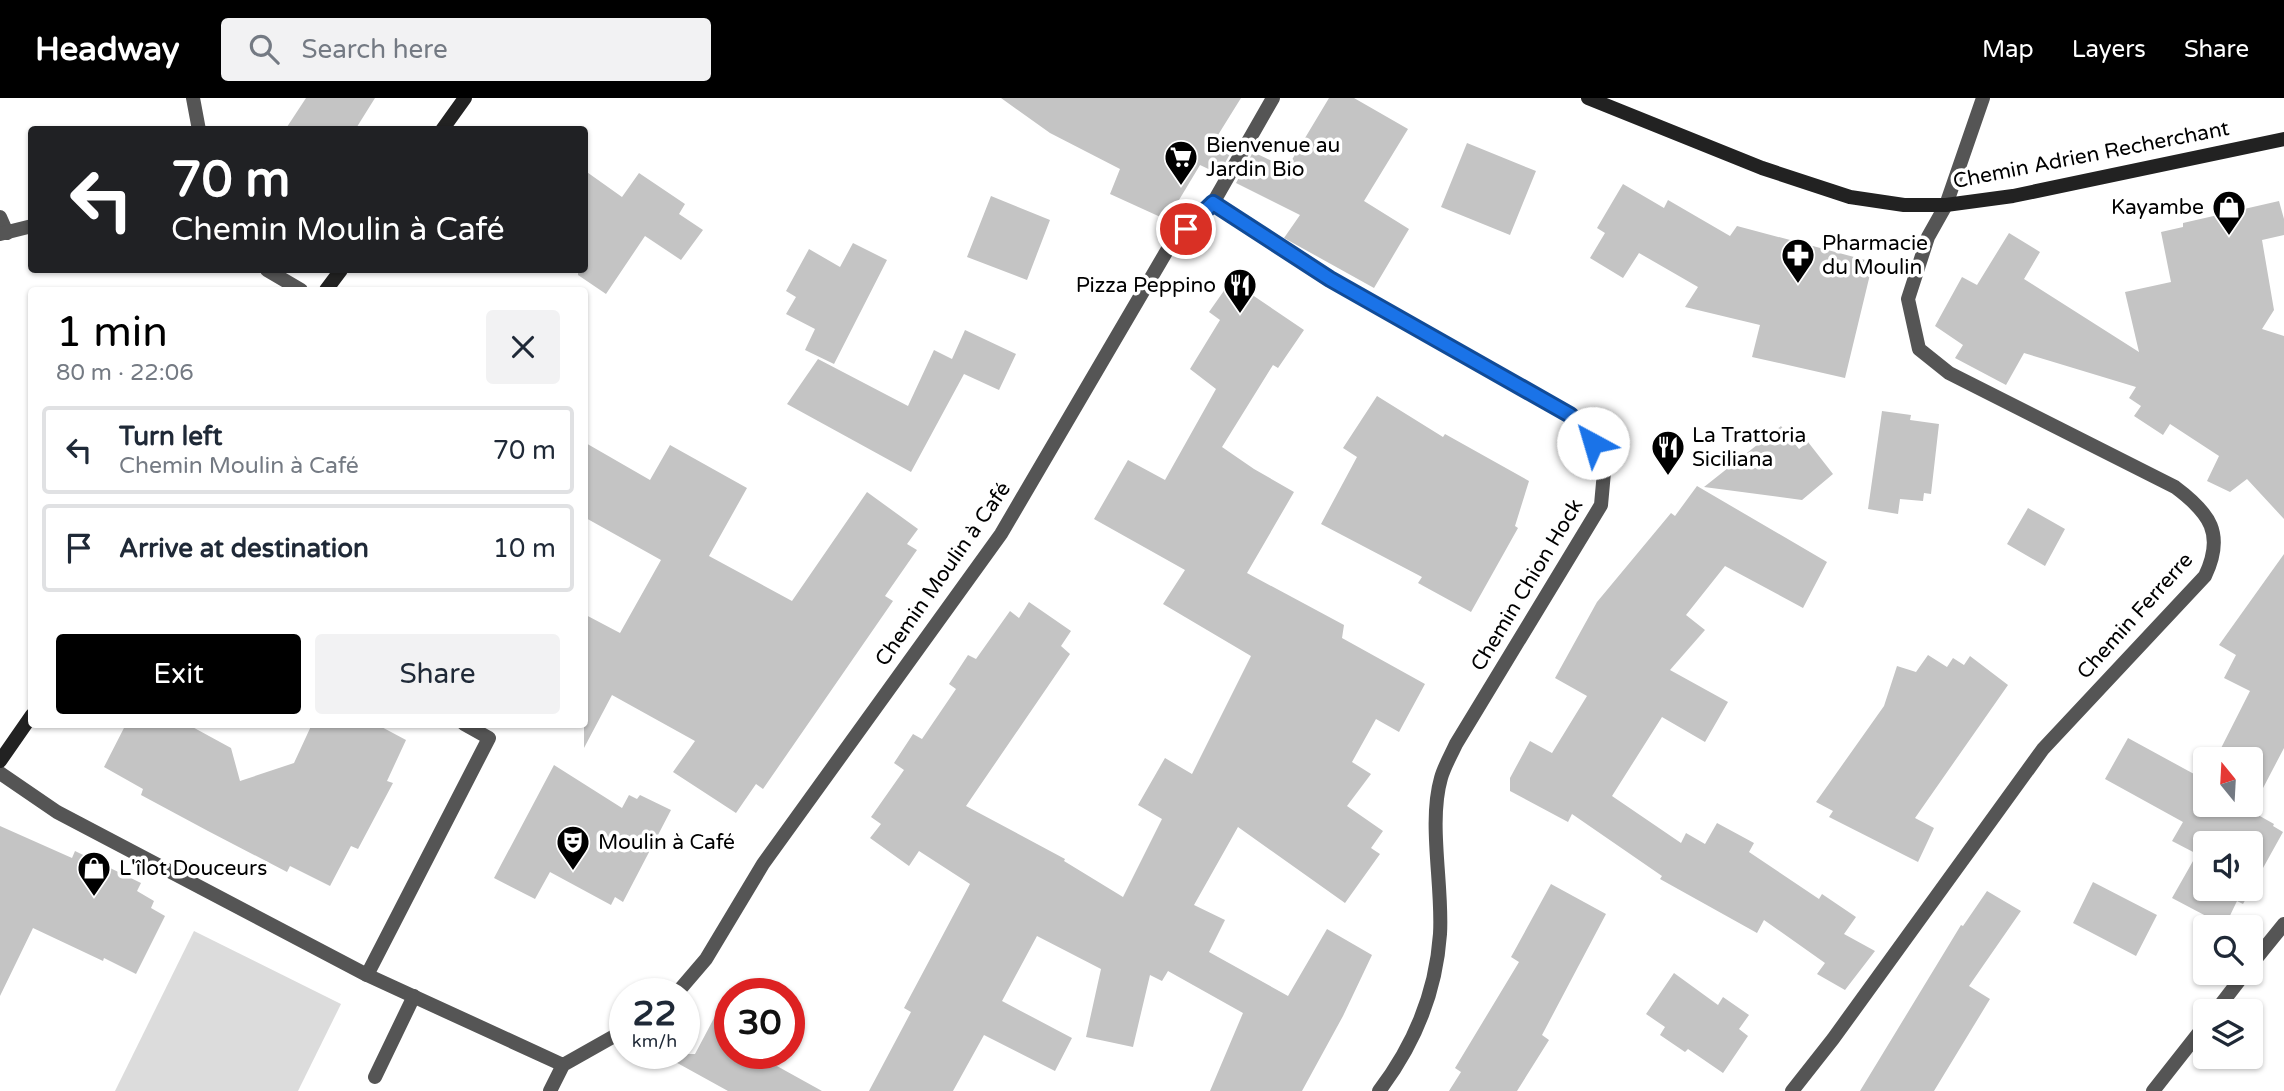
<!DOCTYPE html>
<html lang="en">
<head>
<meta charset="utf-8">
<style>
  body { margin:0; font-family:"Varela Round",sans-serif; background:#f2f2f3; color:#1f2937; height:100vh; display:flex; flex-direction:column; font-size:26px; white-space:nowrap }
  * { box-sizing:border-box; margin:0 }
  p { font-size:23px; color:#747a83 }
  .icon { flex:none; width:38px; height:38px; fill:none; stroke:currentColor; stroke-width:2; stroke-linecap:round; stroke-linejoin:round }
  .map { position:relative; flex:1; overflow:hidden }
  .details { position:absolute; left:28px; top:189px; width:560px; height:441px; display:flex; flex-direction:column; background:#fff; border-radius:7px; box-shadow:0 2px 5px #0004 }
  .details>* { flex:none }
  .banner { position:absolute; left:28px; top:28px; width:560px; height:147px; border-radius:7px; box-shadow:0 2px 5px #0004; background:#202124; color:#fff; overflow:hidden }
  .needle { width:46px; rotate:342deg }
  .tools { position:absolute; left:2193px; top:649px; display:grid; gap:14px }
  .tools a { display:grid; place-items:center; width:70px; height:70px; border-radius:7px; background:#fff; box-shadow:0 2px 5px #0004; font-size:35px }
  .speed { position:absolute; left:609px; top:880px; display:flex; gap:14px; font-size:35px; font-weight:700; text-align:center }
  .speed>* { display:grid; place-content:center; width:91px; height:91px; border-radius:50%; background:#fff; box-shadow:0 2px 5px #0004; line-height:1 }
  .speed small { font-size:18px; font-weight:400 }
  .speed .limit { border:10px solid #d22; background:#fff; color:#111 }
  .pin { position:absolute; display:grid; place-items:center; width:60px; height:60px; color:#fff; margin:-30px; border:4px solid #fff; border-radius:50%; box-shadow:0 2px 7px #0007 }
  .me { position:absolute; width:77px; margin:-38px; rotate:321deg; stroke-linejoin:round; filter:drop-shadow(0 0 5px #0008) }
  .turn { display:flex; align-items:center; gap:24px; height:147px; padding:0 28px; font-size:32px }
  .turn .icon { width:91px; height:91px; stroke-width:2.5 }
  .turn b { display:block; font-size:49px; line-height:60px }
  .round { display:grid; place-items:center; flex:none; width:74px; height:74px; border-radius:7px; background:#f2f2f3 }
  .headline { display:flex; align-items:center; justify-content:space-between; height:119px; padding:0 28px }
  h1 { font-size:42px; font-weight:600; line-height:52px; color:#000 }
  .primary-button { display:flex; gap:14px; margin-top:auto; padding:14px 28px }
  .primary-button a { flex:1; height:80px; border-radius:7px; background:#000; color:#fff; font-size:28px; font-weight:600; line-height:80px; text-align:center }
  .primary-button a+a { background:#f2f2f3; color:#1f2937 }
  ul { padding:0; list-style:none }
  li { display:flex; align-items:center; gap:21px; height:88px; margin:0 14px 10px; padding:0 14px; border:4px solid #e0e1e3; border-radius:7px }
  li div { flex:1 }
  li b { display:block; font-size:26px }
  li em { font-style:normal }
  header { display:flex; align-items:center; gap:42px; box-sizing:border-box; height:98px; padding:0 35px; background:#000; color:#fff }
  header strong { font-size:33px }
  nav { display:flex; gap:38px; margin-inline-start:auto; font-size:24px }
  .search { width:490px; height:63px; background:#f2f2f3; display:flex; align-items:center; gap:18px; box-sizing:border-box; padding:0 24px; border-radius:7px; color:#747a83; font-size:26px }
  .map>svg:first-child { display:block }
  .green { fill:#dcdcdc }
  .building { fill:#c4c4c4; fill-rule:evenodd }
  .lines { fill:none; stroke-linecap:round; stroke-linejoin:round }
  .lane { stroke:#555; stroke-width:14 }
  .street { stroke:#555; stroke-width:14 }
  .secondary { stroke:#222; stroke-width:14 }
  .route-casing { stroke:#114b97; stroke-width:18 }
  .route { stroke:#1a73e8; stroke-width:12 }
  .labels { text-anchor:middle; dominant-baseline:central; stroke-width:7; stroke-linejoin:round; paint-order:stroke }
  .poi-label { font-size:21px; fill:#000; stroke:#fff; text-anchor:start }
  .street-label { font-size:21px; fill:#000; stroke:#fff }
</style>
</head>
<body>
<header>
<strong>Headway</strong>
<div class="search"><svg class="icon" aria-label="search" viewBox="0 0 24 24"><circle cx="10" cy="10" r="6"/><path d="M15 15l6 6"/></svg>Search here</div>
<nav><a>Map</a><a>Layers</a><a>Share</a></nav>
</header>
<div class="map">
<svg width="2284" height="993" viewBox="0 0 2284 993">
  <rect width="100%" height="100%" fill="#fff"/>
  <path class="green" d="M194,833L341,906L298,993H115Z"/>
  <path class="building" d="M306,0H375L355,32H285Z
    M1001,0H1241L1218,37L1236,45L1219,76L1200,67L1167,122L1110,96L1120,71L1050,35Z
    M1329,0H1354L1408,31L1364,103L1409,131L1374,190L1284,140L1300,117L1236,85L1253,54L1287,70Z
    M1467,45L1536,73L1510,137L1441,109Z
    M584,72L622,99L639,75L685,106L679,116L703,132L681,162L645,138L606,196L578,177V172H584Z
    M1623,86L1664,110L1668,102L1730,138L1737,128L1873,164L1845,280L1752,259L1760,227L1685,209L1698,189L1639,155L1623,180L1590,160L1605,135L1597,130Z
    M991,98L1050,122L1027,182L967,159Z
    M2279,103L2284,121V137L2262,142L2274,212L2262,231L2284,238V421L2247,381L2230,394L2207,383L2219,358L2170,326L2163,337L2134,318L2141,308L2129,300L2136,289L2024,255L2006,287L1955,260L1963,247L1935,228L1962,179L1977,187L2009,135L2040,154L2024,181L2139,254L2125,194L2171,184L2161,134L2183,129V125Z
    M853,145L887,162L834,266L805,252L815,231L786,216L796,199L786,193L809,151L840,169Z
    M1228,187L1239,195L1242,190L1304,232L1278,270L1273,267L1222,349L1254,371L1294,394L1247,475L1344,527L1342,540L1425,586L1399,634L1376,621L1352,664L1371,676L1347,708L1383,733L1371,750L1380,756L1345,805L1238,729L1194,807L1225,822L1209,854L1288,898L1327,831L1372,857L1343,918L1302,993H1210L1243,915L1168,873L1162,883L1150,877L1133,949L1086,939L1101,871L1037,838L1002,903L1072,940L1055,973L984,937L953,993H869L911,914L904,910L970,786L919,753L909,768L870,740L881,726L871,719L904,672L894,665L913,636L922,641L956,591L949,586L968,557L976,561L1010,513L1019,520L1029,504L1071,533L1061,548L1070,556L966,708L1065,761L1064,763L1123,799L1162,721L1138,707L1165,660L1192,676L1251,558L1163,506L1185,472L1094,421L1128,362L1165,382L1216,291L1190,271L1220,222L1209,214Z
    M965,232L1016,256L999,292L964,276L911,374L787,306L818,261L908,308L934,252L952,261Z
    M1377,298L1443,339L1445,336L1529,383L1515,428L1518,430L1471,514L1418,485L1422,479L1321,426L1357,359L1343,350Z
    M1882,313L1911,317L1910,322L1939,326L1931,396L1924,395L1923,403L1900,401L1898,416L1868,411Z
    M1781,328L1799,351L1808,344L1833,376L1802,402L1704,389Z
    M584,344L650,382L670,347L747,390L709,458L792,503L867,394L918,431L907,446L917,452L885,498L893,503L763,691L756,686L736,715L673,674L695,643L612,597L584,650V516L620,535L661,462L584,419Z
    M1697,388L1827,464L1803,510L1725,468L1686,517L1705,532L1670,572L1728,604L1705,644L1662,619L1612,698L1681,745L1686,735L1705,746L1717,725L1754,745L1749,754L1819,801L1822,796L1856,819L1844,836L1875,853L1845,892L1817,876L1825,865L1764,822L1757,835L1660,781L1662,778L1572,716L1568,724L1510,693V680L1530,643L1552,655L1587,598L1555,580L1597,504L1671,415L1675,418Z
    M2028,410L2065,431L2045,468L2007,446Z
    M2284,456V650L2251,713L2274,726L2273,728L2283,734L2243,806L2237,803L2225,828L2172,800L2197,756L2172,743L2183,724L2105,681L2128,640L2205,682V707H2250V662H2215L2250,593L2224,580L2236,557L2219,547ZM2205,746H2250V791H2205Z
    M1928,557L1947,569L1953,560L1964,567L1970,558L2008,587L1915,720L1934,730L1918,764L1829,719L1833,713L1816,704L1884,608L1897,568L1916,574Z
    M126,626H187L231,650L240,683L294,665L312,626H376L406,642L387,683L393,685L358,751L351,748L330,788L290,768L287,774L208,733L141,697L143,691L104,669Z
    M554,667L622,710L629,697L637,701L640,697L671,712L623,804L615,799L611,807L550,774L535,801L494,780Z
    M0,728L72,760L75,753L141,785L137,793L154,803L151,810L165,818L136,876L104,860L103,863L33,830L0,898Z
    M2093,784L2157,817L2136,858L2073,825Z
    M1551,786L1606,816L1542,937L1549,942L1517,993H1449L1461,974L1455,970L1519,864L1511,859Z
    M1987,793L2021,813L1969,888L1990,901L1934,993H1860L1961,827L1963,828Z
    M1674,875L1718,907L1723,899L1749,917L1739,931L1748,938L1723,975L1688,951L1685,954L1660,937L1665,929L1646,916Z
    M730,890V956H755L822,993H728L661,956H695Z"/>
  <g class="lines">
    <path class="lane" d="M0,119L7,135
      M367,877L489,640L464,626
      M375,979L414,898"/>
    <path class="street" d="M193,0L199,32
      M1213,105L1330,181L1570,317L1593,345L1604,374L1601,407L1456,646C1451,657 1444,669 1441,680C1428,725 1443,788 1440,836C1436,894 1414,947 1379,993
      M0,136L32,128
      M267,172L301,192
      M0,675L57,714L367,877L563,967
      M2250,868L2284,826
      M676,896L706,861L763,766L1001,436L1172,144L1213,105L1273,0
      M2215,914L2245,875
      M550,993L563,967L625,932
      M1792,993L1833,941L2043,651L2205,478C2225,436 2210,415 2175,389L1949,275L1919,251L1908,201L1928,139L1946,107L1983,0
      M2153,993L2205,927"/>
    <path class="secondary" d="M1588,0L1762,70L1850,99L1904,107H1946L2013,98L2284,41
      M442,32L465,0
      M326,192L341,172
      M0,663L32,617"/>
  </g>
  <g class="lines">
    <defs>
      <path id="route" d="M1186,131L1213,105L1330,181L1570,317L1593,345"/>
    </defs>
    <use href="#route" class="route-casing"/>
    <use href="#route" class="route"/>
  </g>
  <defs>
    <symbol id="supermarket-pin" viewBox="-11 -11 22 30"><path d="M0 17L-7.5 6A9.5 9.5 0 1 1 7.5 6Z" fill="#000" stroke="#fff"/><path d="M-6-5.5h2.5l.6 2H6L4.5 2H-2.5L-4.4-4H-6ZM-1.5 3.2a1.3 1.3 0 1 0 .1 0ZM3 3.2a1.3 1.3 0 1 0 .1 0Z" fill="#fff"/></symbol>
    <symbol id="shop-pin" viewBox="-11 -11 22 30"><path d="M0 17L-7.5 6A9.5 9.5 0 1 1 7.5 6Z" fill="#000" stroke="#fff"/><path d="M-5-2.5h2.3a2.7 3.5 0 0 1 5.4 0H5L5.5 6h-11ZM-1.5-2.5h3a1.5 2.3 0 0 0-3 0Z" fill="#fff"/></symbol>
    <symbol id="pharmacy-pin" viewBox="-11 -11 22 30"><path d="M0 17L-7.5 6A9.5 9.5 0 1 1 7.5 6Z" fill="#000" stroke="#fff"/><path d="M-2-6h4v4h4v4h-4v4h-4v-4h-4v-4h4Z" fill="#fff"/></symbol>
    <symbol id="restaurant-pin" viewBox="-11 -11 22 30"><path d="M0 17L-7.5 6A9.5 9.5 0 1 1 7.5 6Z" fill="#000" stroke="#fff"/><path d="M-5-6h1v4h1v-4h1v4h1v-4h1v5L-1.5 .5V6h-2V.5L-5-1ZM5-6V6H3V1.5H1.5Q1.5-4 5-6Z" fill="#fff"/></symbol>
    <symbol id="theatre-pin" viewBox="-11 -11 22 30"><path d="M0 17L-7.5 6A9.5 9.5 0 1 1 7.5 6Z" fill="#000" stroke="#fff"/><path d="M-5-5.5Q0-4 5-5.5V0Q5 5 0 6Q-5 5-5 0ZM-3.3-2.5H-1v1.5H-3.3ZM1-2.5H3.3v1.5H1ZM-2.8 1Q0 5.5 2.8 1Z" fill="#fff"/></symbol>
  </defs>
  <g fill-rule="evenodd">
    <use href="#supermarket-pin" x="1162" y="40" width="38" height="52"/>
    <use href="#shop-pin" x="2210" y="90" width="38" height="52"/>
    <use href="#pharmacy-pin" x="1779" y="138" width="38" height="52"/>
    <use href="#restaurant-pin" x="1221" y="168" width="38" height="52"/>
    <use href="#restaurant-pin" x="1649" y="330" width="38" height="52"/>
    <use href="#theatre-pin" x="554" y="725" width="38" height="52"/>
    <use href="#shop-pin" x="75" y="751" width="38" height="52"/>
  </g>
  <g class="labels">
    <g class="poi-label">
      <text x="1206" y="47">Bienvenue au<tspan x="1206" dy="24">Jardin Bio</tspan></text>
      <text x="2204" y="109" text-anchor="end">Kayambe</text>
      <text x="1822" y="145">Pharmacie<tspan x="1822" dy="24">du Moulin</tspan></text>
      <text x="1216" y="187" text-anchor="end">Pizza Peppino</text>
      <text x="1692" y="337">La Trattoria<tspan x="1692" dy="24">Siciliana</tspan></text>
      <text x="598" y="744">Moulin à Café</text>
      <text x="119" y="770">L'îlot Douceurs</text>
    </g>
    <g class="street-label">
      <text transform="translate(2091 57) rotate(-11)">Chemin Adrien Recherchant</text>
      <text transform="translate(943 476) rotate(-55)">Chemin Moulin à Café</text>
      <text transform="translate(1527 487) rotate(-59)">Chemin Chion Hock</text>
      <text transform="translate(2135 518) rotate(-48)">Chemin Ferrerre</text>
    </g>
  </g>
</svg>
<div class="tools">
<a><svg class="needle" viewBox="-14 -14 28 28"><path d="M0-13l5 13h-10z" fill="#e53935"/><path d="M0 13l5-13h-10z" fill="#747a83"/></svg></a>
<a><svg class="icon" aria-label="sound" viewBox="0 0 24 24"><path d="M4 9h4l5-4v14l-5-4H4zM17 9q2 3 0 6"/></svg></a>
<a><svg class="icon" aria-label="search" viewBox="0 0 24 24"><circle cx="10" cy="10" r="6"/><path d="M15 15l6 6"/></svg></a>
<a><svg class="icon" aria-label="layers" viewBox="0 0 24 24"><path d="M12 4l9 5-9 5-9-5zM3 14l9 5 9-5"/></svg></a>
</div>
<div class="speed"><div>22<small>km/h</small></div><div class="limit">30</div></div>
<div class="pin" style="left:1186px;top:131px;background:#d93025"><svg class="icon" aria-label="arrive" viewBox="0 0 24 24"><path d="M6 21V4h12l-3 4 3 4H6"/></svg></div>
<svg class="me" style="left:1593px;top:345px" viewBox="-20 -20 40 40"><circle r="19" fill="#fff"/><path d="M0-13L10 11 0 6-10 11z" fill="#1a73e8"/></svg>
<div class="banner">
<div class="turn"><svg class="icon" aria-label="left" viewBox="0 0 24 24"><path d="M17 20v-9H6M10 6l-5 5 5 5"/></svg><div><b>70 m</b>Chemin Moulin à Café</div></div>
</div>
<section class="details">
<div class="headline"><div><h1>1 min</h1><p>80 m · 22:06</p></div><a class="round"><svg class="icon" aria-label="close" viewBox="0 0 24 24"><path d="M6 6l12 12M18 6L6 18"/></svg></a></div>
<ul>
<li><svg class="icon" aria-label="left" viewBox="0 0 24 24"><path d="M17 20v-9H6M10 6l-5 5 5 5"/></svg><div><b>Turn left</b><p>Chemin Moulin à Café</p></div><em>70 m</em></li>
<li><svg class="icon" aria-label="arrive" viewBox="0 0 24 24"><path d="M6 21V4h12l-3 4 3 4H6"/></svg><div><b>Arrive at destination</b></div><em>10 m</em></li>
</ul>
<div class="primary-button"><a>Exit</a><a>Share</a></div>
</section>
</div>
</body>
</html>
